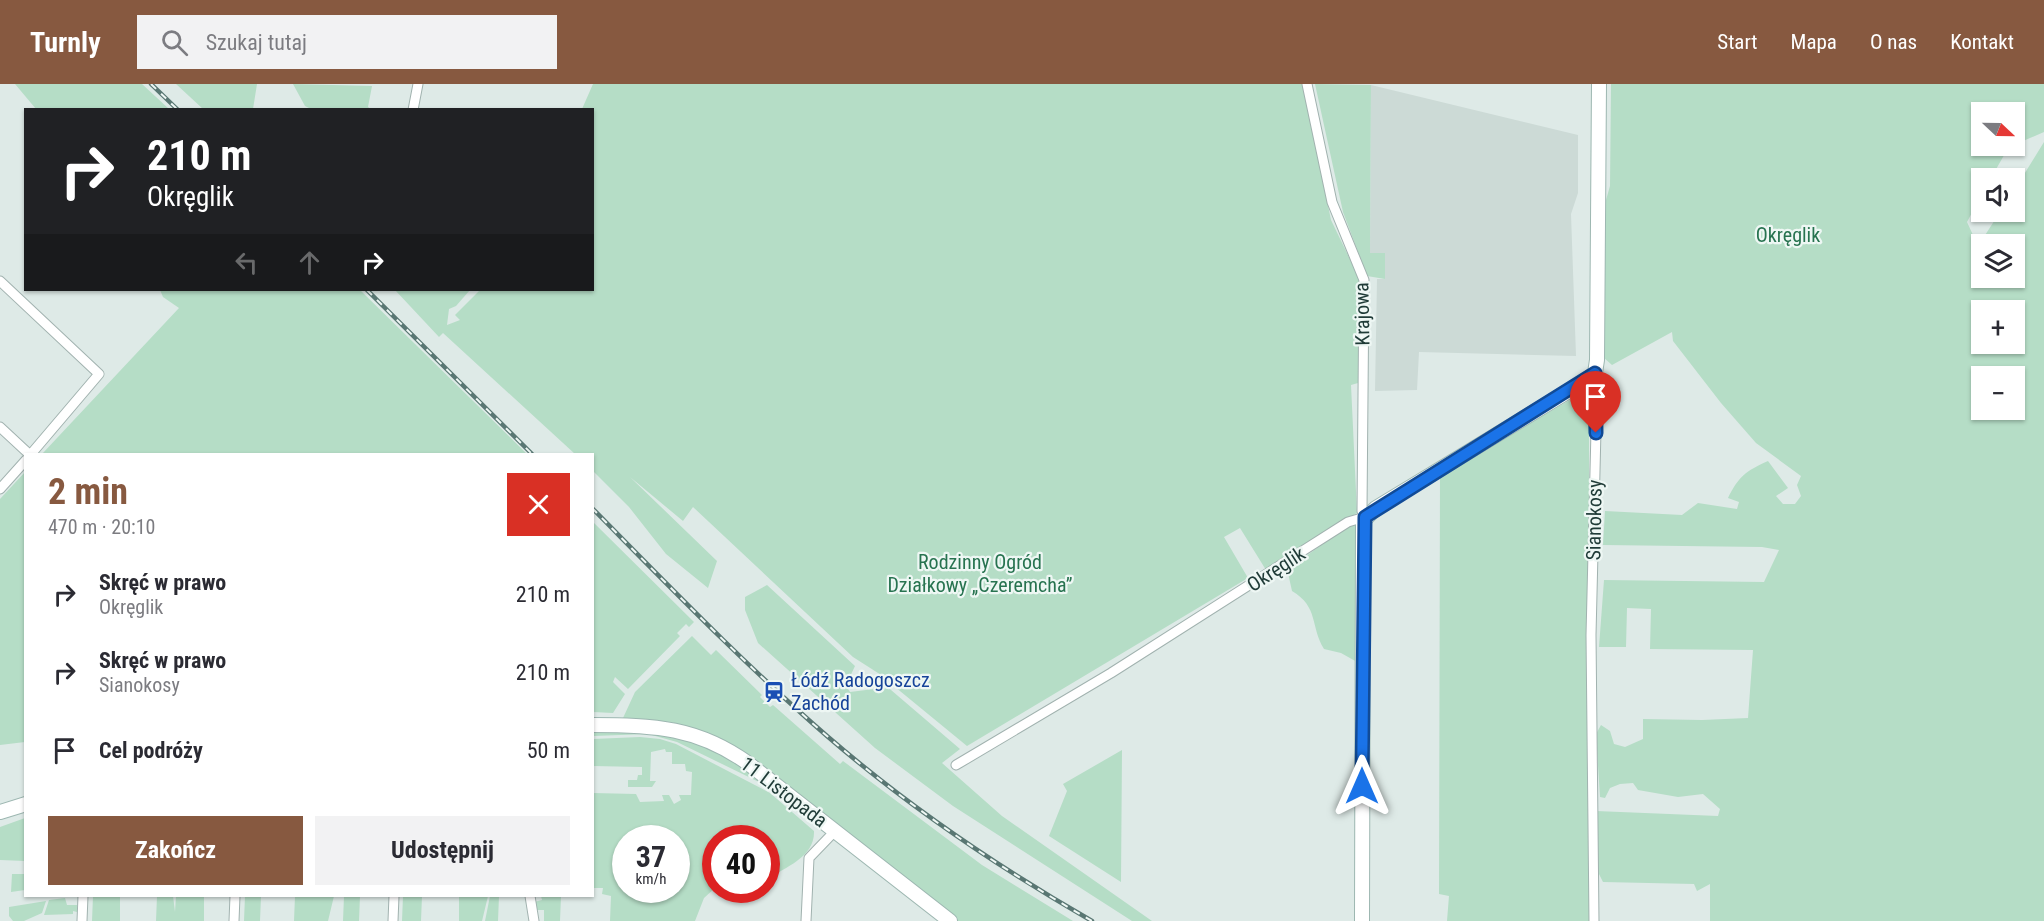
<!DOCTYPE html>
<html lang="pl">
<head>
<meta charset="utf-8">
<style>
  body { margin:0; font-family:"Roboto Condensed",sans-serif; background:#f2f2f3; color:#2b2b33; height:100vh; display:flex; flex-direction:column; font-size:22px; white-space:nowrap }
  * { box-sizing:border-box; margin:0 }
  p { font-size:20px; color:#7c7c81 }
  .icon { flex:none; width:33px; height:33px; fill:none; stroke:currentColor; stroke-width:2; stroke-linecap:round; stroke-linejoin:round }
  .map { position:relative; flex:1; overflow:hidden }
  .side { position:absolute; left:24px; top:369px; width:570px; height:444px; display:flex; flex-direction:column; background:#fff; border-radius:0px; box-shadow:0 2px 4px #0004 }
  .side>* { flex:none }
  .banner { position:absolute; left:24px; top:24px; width:570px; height:183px; border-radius:0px; box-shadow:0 2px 4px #0004; background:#202124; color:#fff; overflow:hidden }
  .needle { width:39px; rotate:112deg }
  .buttons { position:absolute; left:1971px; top:18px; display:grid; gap:12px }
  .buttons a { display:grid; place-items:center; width:54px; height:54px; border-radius:0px; background:#fff; box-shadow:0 2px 4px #0004; font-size:30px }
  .speed { position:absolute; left:612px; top:741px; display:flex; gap:12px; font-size:30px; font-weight:700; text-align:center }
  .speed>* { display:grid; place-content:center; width:78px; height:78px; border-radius:50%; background:#fff; box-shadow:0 2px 4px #0004; line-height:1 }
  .speed small { font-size:15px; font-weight:400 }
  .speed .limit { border:9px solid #d22; background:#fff; color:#111 }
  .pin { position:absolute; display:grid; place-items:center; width:51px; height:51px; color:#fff; margin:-62px -26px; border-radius:50% 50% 50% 0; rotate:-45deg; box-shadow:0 0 6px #0007 }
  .pin .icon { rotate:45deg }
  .me { position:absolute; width:66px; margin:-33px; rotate:0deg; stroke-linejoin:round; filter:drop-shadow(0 0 4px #0008) }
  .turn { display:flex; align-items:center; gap:21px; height:126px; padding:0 24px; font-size:27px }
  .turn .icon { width:78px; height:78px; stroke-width:2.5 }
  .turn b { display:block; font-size:42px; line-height:51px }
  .lanes { display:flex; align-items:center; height:57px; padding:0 24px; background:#0003; justify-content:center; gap:30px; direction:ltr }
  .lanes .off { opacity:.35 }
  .round { display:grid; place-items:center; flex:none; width:63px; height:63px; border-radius:0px; background:#f2f2f3 }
  .summary { display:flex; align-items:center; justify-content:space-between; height:102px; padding:0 24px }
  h1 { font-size:36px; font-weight:700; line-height:45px; color:#875940 }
  .button { display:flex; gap:12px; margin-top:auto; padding:12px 24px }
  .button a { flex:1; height:69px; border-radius:0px; background:#875940; color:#fff; font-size:24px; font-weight:700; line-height:69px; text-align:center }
  .button a+a { background:#f2f2f3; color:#2b2b33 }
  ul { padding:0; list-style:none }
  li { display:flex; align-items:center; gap:18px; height:78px; padding:0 24px }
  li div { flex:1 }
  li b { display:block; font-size:22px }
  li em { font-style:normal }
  header { display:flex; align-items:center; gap:36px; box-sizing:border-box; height:84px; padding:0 30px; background:#875940; color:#fff }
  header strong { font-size:28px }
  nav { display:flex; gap:33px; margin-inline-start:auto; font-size:21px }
  .search { width:420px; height:54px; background:#f2f2f3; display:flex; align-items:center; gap:15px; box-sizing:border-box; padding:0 21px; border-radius:0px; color:#7c7c81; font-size:22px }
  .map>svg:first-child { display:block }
  .built { fill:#ccdad6 }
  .green { fill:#b5ddc6; fill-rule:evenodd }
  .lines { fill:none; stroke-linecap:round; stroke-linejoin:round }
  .street-casing { stroke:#a1b2af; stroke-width:11 }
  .secondary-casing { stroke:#9db7b1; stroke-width:16 }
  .street { stroke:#fff; stroke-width:9 }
  .secondary { stroke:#fff; stroke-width:14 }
  .rail-casing { stroke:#597773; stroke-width:4.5 }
  .rail { stroke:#eef7f4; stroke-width:2; stroke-dasharray:7; stroke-linecap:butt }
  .route-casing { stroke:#114b97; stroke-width:15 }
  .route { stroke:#1a73e8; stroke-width:10 }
  .labels { text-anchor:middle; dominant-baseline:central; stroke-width:4.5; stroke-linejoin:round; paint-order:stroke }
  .park-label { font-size:20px; fill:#277350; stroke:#eef7f4 }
  .street-label { font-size:20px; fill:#1f3b37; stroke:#eef7f4 }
  .transit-label { font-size:20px; fill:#164399; stroke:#eef7f4; text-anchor:start }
</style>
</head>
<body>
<header>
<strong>Turnly</strong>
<div class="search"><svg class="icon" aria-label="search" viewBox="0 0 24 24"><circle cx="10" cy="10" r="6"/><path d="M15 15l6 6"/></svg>Szukaj tutaj</div>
<nav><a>Start</a><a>Mapa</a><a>O nas</a><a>Kontakt</a></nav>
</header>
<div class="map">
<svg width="2044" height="837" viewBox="0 0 2044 837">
  <rect width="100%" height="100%" fill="#deeae7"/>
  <path class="built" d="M1371,1L1578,51V109L1571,130L1576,272L1419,268L1417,306L1375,307L1377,195H1385V170L1370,169Z"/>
  <path class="green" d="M15,0H142L169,25H36Z
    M176,0H257L253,25H203Z
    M293,0L372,2L368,23L371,25H311L305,22Z
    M593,0H1303L1331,136L1359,194L1358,299L1351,301L1357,429L1266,486L1240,444L1224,453L1248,494L967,662L878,589L853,573L693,423L683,437L630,393L717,477L708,504L666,470L629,423L593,387L592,370H575L443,249L439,253L395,206H470L456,222L449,225L447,241L460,236L455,231L480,206H592V26L582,25Z
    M1315,0L1371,1L1370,169H1385V195L1367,192L1343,128Z
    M1611,0H2044V48L2014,61V28H1982V62H2014L2007,66L1991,94H1982L1981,112L1967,138L1978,162L2000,128H2014L2015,105L2044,58V837H1710V800L1697,807L1694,800L1603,798L1598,788L1596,727L1718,732L1720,725L1703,710L1678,713L1638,706L1633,699L1620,700L1610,704L1605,714L1600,713L1596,650L1601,641L1610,647L1614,660L1625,663L1643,655V635L1702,636L1748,634L1753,566L1650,565L1651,525L1627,524L1626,563H1599L1604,496L1764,498L1779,466L1762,463L1603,461L1605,427L1682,431L1698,419L1737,425L1739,418L1728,414C1739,392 1746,387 1768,377L1788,404L1776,412L1783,420H1795L1801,412L1797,401L1801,392L1756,359L1721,319L1673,257L1672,248L1612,281L1603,273L1604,123L1610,102ZM1982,160H2014V194H1982ZM1982,226H2014V260H1982ZM1982,292H2014V326H1982Z
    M160,206H360L527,370H42L179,224L163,213Z
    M1589,305V837H1447L1449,812L1439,810L1440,391Z
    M25,388V658L0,661V415Z
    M592,437L694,538L689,543L686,540L677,549L680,552L628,605L615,593L613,598L625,610L613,629L593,628Z
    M1352,439L1356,440L1357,578L1341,569L1324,565C1310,542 1319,523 1292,507L1288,489L1295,480Z
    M767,501L855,582L846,601L850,608L874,605L884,600L960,665L942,679L1002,732L1152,837H1132L953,722L875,664L758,559L745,526V513Z
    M692,552L711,571L716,566L762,611L760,613L770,623L773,621L840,680L843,677L982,781L1073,837H958L754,678L712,651L671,638L623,634L635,608Z
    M592,648C624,648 659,647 690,656C741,671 783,714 824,746V748L761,699L677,658L648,650L593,652Z
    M640,653L660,655L676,660L770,709L814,747C815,773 786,783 767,795L766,754H716L715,804L704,814L695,837H610L611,812L602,810L603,804H593V709L636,710L640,718L664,717L662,711H669L674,720L681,716L679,711H691L692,688L686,687L685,680H672V668H666L665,665L651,668L650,697H656L652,703H628V696H637L638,691H642V683L593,682V655ZM676,754V806H626V754Z
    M1122,666L1121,798L1049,752L1067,707L1063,700Z
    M25,734V777L0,776V743Z
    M12,790H25V806L11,808Z
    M93,812H120V837H92Z
    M157,812H173L175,828L176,812H204V837H156Z
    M245,812H261L260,837H244Z
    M295,812H334L328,837H294Z
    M344,812H360L359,837H343Z
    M403,812H422L421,837H402Z
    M459,812H488L482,837H459Z
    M490,812H499L498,837H485Z
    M541,812H561L560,837H544V826H537L534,818L542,816Z
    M65,814L67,821H77V828L73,827V830L44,831L49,816Z
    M46,817L42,829L24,837H13L9,832V823Z"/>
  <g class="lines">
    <defs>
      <path id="street" d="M413,26L418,0
        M0,197L99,290L31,370
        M0,343L29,370
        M0,405L26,376
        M956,681L1111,589L1348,438L1365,433L1362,427L1364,196L1332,118L1307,0
        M530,812L534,837
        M82,837L83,812
        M234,837L235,812
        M393,837L394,812
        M806,837L809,774L835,747
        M1594,837L1591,551L1597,305L1595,289"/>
      <path id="secondary" d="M592,641C654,641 698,643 749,680L950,837
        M0,728L26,720
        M1362,837L1363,437L1376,424L1582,299L1595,289L1597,276L1599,0"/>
    </defs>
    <use href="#street" class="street-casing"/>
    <use href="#secondary" class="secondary-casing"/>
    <use href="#street" class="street"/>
    <use href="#secondary" class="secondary"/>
    <defs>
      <path id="rail" d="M151,0L178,26
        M367,206L532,370
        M592,424C669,502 745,581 827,652C909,723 998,783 1092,837"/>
    </defs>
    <use href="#rail" class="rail-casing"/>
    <use href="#rail" class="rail"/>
  </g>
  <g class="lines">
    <defs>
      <path id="route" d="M1362,702L1365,433L1595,289L1596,349"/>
    </defs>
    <use href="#route" class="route-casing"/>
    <use href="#route" class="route"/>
  </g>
  <defs>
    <symbol id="station-bare" viewBox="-9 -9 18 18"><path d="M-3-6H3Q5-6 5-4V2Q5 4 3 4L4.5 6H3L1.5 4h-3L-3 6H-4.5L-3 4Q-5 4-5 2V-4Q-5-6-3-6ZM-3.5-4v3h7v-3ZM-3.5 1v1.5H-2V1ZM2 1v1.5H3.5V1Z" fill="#1a4fb4" stroke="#eef7f4" stroke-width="2.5" paint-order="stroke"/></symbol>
  </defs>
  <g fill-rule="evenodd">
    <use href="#station-bare" x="759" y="593" width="30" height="30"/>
  </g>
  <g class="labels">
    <g class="park-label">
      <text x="1788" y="151">Okręglik</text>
      <text x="980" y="478">Rodzinny Ogród<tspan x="980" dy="23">Działkowy „Czeremcha”</tspan></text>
    </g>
    <g class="street-label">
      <text transform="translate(1362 230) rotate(-91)">Krajowa</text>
      <text transform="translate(1594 436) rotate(-89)">Sianokosy</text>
      <text transform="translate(1276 485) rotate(-33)">Okręglik</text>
      <text transform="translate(784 708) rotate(37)">11 Listopada</text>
    </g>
    <g class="transit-label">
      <text x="791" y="596">Łódź Radogoszcz<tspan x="791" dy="23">Zachód</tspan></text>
    </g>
  </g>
</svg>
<div class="buttons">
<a><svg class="needle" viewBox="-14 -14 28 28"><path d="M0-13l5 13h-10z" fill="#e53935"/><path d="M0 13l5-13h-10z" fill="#7c7c81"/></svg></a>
<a><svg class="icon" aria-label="sound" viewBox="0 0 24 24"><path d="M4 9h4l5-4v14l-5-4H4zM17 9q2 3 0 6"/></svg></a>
<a><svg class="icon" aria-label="layers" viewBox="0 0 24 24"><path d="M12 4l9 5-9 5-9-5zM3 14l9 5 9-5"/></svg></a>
<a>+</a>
<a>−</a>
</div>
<div class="speed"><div>37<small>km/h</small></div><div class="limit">40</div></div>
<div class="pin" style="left:1596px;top:349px;background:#d93025"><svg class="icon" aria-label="arrive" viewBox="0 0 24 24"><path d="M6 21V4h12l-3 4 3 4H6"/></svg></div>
<svg class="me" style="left:1362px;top:702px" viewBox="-20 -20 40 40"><path d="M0-17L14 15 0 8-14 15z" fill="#1a73e8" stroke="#fff" stroke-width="4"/></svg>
<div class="banner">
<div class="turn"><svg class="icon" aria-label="right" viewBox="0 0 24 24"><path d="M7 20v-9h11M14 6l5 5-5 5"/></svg><div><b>210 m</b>Okręglik</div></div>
<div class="lanes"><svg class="icon off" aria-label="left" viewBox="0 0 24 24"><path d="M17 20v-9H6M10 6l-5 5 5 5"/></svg><svg class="icon off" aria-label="ahead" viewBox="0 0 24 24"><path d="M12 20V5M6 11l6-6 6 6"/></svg><svg class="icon" aria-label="right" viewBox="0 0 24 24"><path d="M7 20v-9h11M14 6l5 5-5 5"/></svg></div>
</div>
<section class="side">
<div class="summary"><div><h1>2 min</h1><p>470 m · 20:10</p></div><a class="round" style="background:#d93025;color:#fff"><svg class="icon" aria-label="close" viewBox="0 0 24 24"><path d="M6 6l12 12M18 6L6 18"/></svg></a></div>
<ul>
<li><svg class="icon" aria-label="right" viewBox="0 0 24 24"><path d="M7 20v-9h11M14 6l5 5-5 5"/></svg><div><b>Skręć w prawo</b><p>Okręglik</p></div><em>210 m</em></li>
<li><svg class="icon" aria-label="right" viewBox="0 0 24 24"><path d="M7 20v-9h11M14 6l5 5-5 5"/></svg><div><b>Skręć w prawo</b><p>Sianokosy</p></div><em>210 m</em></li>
<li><svg class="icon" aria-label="arrive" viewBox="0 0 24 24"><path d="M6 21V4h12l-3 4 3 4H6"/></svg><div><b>Cel podróży</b></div><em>50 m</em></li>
</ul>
<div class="button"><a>Zakończ</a><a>Udostępnij</a></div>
</section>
</div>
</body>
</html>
